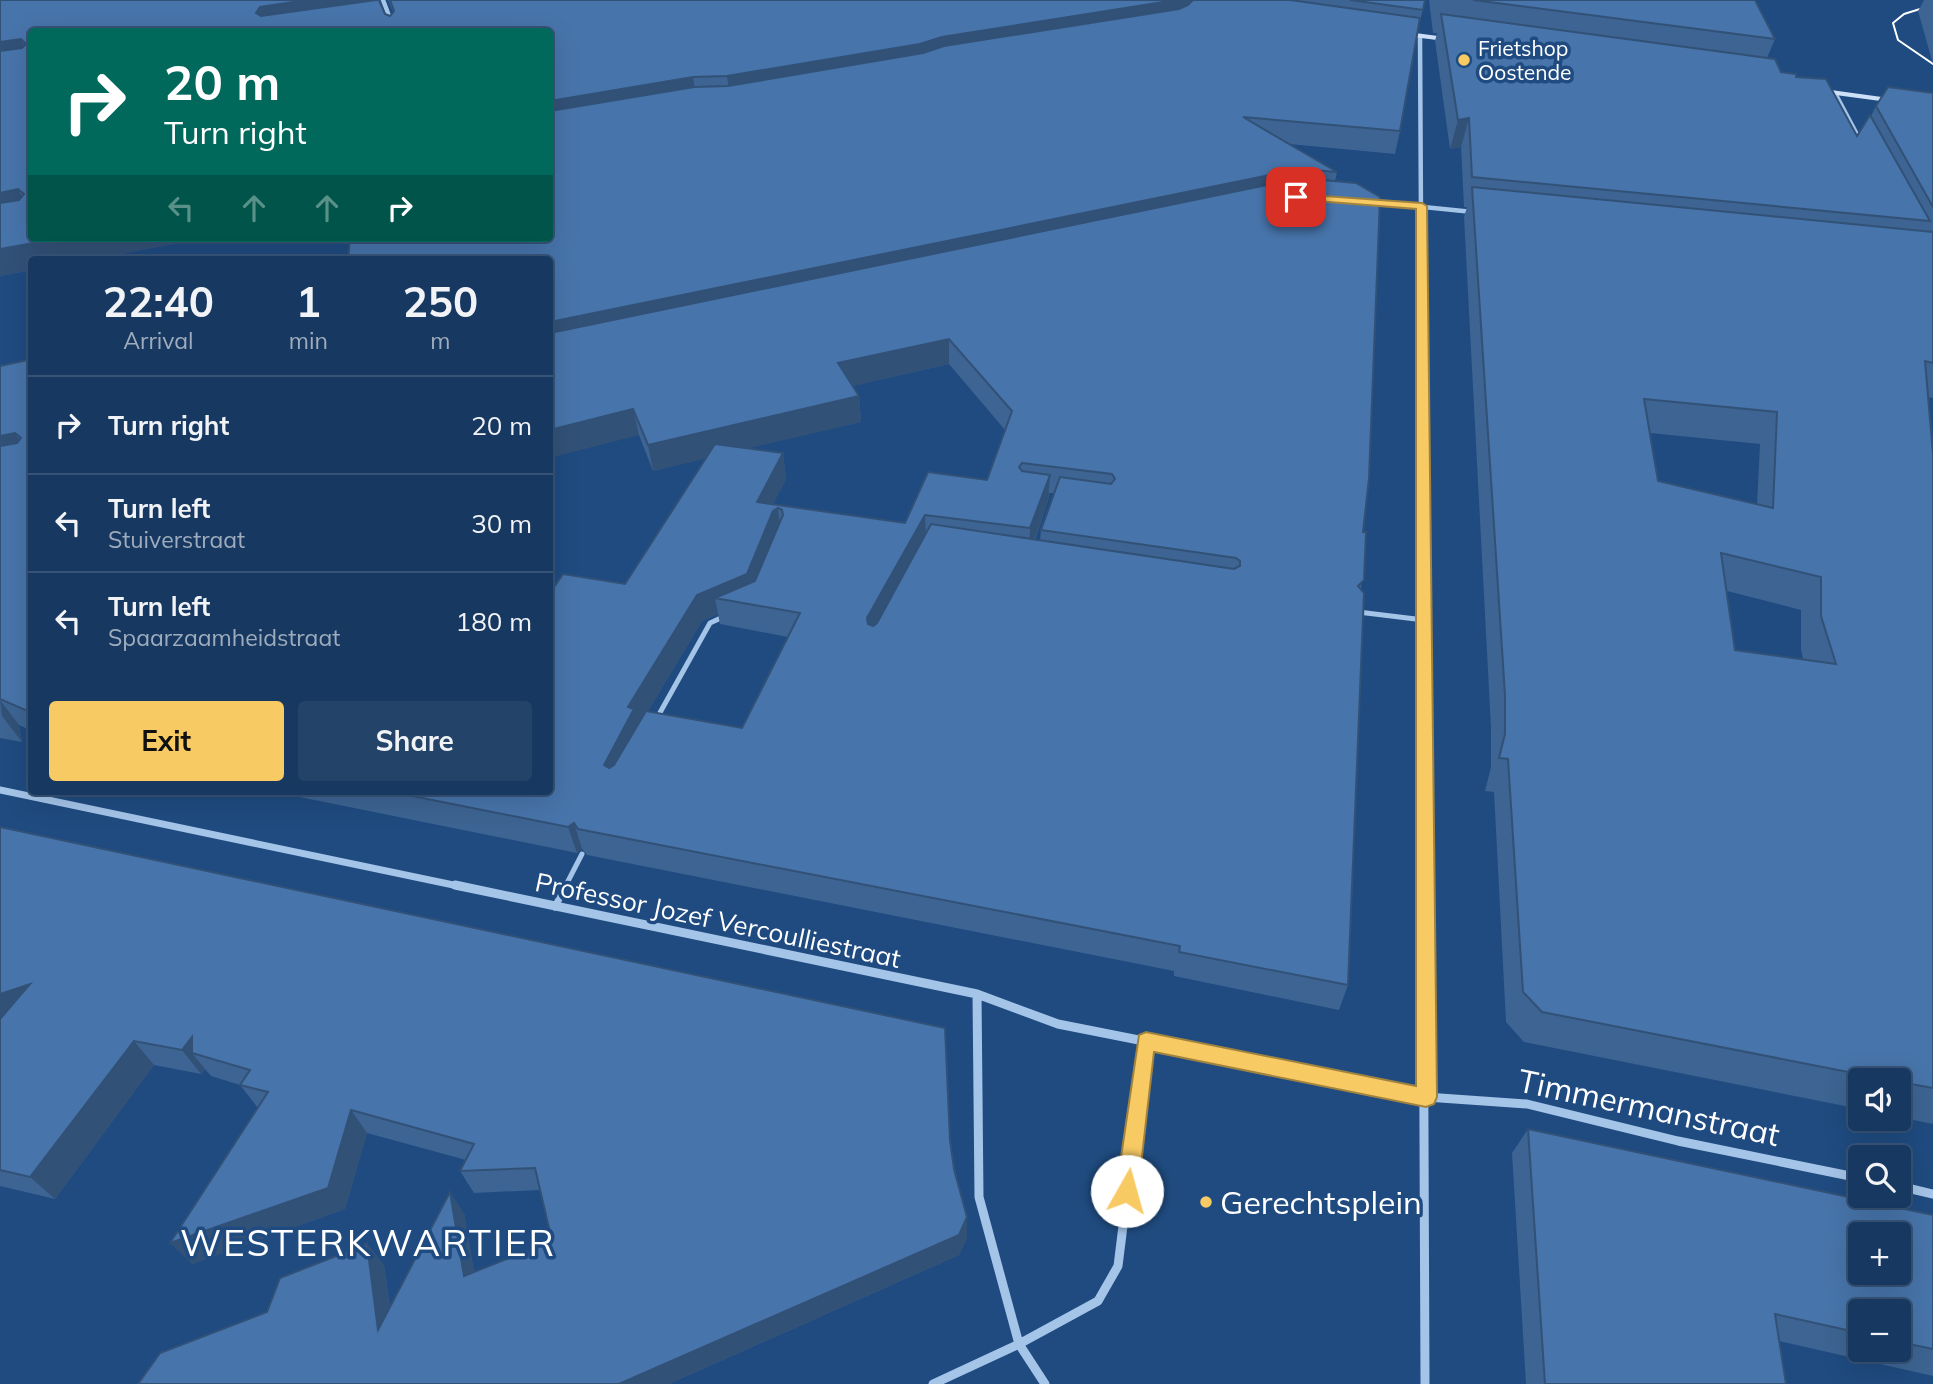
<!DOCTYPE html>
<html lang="en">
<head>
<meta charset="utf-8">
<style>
  body { margin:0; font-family:Mulish,sans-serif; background:#244369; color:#f1f3f6; height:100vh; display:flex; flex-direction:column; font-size:26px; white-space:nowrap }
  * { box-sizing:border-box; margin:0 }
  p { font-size:23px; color:#9eacbd }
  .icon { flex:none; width:38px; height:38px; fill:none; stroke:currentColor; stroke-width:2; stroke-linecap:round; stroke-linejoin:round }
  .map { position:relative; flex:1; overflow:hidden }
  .details { position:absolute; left:28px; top:256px; width:525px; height:539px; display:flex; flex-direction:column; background:#173860; border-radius:7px; box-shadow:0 7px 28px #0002,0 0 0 2px #365275 }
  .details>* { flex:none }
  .banner { position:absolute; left:28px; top:28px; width:525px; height:214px; border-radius:7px; box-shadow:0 7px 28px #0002,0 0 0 2px #365275; background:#00695c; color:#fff; overflow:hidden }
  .tools { position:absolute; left:1848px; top:1068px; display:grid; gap:14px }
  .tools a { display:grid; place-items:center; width:63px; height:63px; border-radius:7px; background:#173860; box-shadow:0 7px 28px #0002,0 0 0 2px #365275; font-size:35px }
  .pin { position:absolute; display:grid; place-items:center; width:60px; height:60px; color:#fff; margin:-30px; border-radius:14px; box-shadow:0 4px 10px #0006 }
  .me { position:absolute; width:77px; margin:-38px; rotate:7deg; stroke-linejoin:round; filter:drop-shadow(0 0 5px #0008) }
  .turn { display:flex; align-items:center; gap:24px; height:147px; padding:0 21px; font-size:32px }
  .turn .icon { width:91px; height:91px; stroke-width:2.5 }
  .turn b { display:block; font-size:49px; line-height:60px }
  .lanes { display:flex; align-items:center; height:66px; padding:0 21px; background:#0003; justify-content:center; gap:35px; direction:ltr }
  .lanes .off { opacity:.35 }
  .eta { display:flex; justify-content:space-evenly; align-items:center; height:119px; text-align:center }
  .eta b { font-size:42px; font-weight:700; line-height:49px }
  .cta { display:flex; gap:14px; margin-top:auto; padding:14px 21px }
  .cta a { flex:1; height:80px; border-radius:7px; background:#f7ca63; color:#111; font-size:28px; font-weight:700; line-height:80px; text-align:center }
  .cta a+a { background:#244369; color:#f1f3f6 }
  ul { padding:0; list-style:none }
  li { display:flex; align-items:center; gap:21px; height:98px; padding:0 21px; border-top:2px solid #365275 }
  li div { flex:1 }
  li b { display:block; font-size:26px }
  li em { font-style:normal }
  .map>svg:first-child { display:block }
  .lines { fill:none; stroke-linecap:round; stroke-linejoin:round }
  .lane-far1 { stroke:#a4c4e8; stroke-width:5 }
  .lane { stroke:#a4c4e8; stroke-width:7 }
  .street-far3 { stroke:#a4c4e8; stroke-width:4.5 }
  .street-far2 { stroke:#a4c4e8; stroke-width:5 }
  .street-far1 { stroke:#a4c4e8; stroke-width:7 }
  .street { stroke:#a4c4e8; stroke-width:9 }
  .secondary { fill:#cee0f7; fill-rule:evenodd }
  .tram { stroke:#fff; stroke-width:2 }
  .wall { fill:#3d6492; fill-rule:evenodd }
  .shaded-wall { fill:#325177 }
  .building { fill:#4774aa; stroke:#325177; stroke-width:2; fill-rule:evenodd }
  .route { fill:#f7ca63; stroke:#a18340; stroke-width:2 }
  .poi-dot { fill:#f7ca63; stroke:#1f4b80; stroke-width:2.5 }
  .labels { text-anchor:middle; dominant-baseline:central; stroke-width:7; stroke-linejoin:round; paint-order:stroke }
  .far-poi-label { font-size:21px; fill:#fff; stroke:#1f4b80; text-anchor:start }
  .street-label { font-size:26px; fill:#fff; stroke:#1f4b80 }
  .near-street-label { font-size:32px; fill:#fff; stroke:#1f4b80 }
  .near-poi-label { font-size:32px; fill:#fff; stroke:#1f4b80; text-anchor:start }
  .near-quarter-label { font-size:37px; letter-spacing:2px; fill:#fff; stroke:#1f4b80 }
</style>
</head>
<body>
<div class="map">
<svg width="1933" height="1384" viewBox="0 0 1933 1384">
  <rect width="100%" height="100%" fill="#1f4b80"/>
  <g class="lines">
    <path class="lane-far1" d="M1358,612L1424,620
      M657,718L710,623L723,617
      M565,887L582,854"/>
    <path class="lane" d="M555,907L566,885"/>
    <path class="street-far3" d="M383,0L395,32
      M1420,36L1421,220
      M1835,93L1861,142
      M1374,202L1473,212"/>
    <path class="street-far2" d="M1421,218L1422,508"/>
    <path class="street-far1" d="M1422,506L1423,887
      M0,790L463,887"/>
    <path class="street" d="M455,885L977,994L1058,1024L1426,1097L1527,1104L1678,1141L1860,1178
      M1423,885L1425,1384
      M977,994L979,1197L1019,1344L1045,1384
      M1899,1186L1933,1194
      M933,1384L1019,1344L1098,1301L1118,1266L1146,1041"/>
    <path class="secondary" d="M1400,31L1453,38L1457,40L1453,42L1397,35L1396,33Z
      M1816,88L1933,104V108L1813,92V88Z"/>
    <path class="tram" d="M1933,5L1904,14L1893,23L1898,40L1933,64"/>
  </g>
  <path class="wall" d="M0,0L385,14L390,16L393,12L388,0H1191V2L1193,0H1425L1418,30L1400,131L1395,154L1289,144L1337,172L1335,181L1363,532L1348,985L1339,1010L1174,976V971L587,855L582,849L577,853L270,791H550L625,584L706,458L653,471L639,435L349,244L345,238H467L470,240L550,32L32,238H206L92,259H32V270L0,276ZM949,364L1005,430L987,480L905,523L773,504L786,479L783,453L747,448L861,422L859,396L852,386ZM1049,493H1054L1041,530L1040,540H1035L1048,501ZM718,614L720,624L788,637L742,728L648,711L702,621Z
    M1429,0H1755L1775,39L1767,58L1781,72L1796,77L1857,136L1871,116L1876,106L1933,93V398L1928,397L1933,454V1124L1899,1117V1080H1860V1109L1524,1042L1506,1022L1494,792L1485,791L1491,767V728L1464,217L1467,207H1464L1461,147L1450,149L1435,41L1437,33H1433ZM1650,433L1760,444L1757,504L1658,481ZM1727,591L1801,610V649L1803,659L1735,650Z
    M1924,0H1933V64L1918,11Z
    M32,359V731L19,725L22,742L0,738V366Z
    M0,827L950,1140L967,1238L959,1255L669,1384H138L267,1312L367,1244L384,1265L390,1308L464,1213L474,1272L552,1241L540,1190L474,1193L460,1171L466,1160L367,1133L345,1209L192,1264L258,1108L240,1085L211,1076L205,1069L201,1074L154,1065L55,1199L0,1186Z
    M1528,1129L1933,1215V1376L1779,1341L1786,1384H1526L1512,1153ZM1860,1311H1899V1349H1860Z"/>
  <path class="shaded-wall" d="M307,0H379L267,27L256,13L260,7Z
    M1176,0H1191L1190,7L730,98L727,76L942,37Z
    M21,39L31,60L0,64V42Z
    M693,77L696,99L550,124V101Z
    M1469,118L1461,147L1450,149L1458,120Z
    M1299,169L1295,192L550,349V322Z
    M18,189L30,213L0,220V193Z
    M63,238H206L92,259H32V270L0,276V249Z
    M949,339V364L840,389L838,363Z
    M859,396L861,422L653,471L648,445Z
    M633,409L639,435L550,458V430Z
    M15,433L31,459L0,465V436Z
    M783,453L786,479L761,528L757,502Z
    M1050,475L1048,501L1029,555L1030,528Z
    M778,508L781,534L751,600L715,598L718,614L702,621L639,726L612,791L604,765L628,707L697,595L773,511Z
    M925,515L926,541L869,645L867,618Z
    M0,700L19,725L22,742L2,716Z
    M574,823L582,849L577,853L568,827Z
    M30,984L0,1025V994Z
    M192,1037V1053L205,1069L201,1074L182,1050Z
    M134,1041L154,1065L55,1199L30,1177Z
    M351,1110L367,1133L345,1209L192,1264L170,1243Z
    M450,1192L464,1213L478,1296L464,1276Z
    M967,1217V1238L959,1255L669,1384H619Z
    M367,1244L384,1265L395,1349L378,1330Z"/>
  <path class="building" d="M0,0H307L260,7L256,13L261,16L376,0H379L385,14L390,16L394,11L390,0H1176L942,37L920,44L727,76L693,77L550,101V32H32V238H63L0,249V203L19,200L24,194L18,189L0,193V51L22,48L26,44L21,39L0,42Z
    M1193,0H1290L1420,18L1400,131L1243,117L1337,172L1299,169L550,322V259H348L350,238H467L470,240L471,238H550V111L694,87L728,86L923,53L944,46L1179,9L1188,5Z
    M1350,0H1425L1423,10Z
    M1473,0H1755L1775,39Z
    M1441,14L1775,59L1781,72L1796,74V77L1826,79L1857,136L1870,115L1930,221L1472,177L1469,118L1458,120Z
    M1888,87L1933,93V207L1876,106Z
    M1301,178L1356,183L1380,197L1369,478L1363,532H1366L1364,580L1358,586L1364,593L1348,985L1179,952L1180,946L578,829L574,823L568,827L387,791H550V593L563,574L625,584L715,444L783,453L757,502L905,523L928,472L987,480L1012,411L949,339L838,363L859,396L648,445L633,409L550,430V333ZM1022,463L1112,474L1115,479L1111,484L1060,477L1041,530L1236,558L1240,561V566L1234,569L931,524L877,623L873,626L868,624L867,618L925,515L1030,528L1050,475L1022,471L1019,467ZM778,508L782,510L783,515L755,581L715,598L800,613L742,728L646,711L614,765L609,768L604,765L634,709L628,707L697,595L747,574L773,511Z
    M1472,187L1933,232V363L1925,361L1933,454V1088L1899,1082V1080H1889L1542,1012L1523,992L1508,759L1499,758L1505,734V695ZM1644,399L1777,412L1773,508L1658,481ZM1721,553L1821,577V616L1836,664L1735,650Z
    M32,359V713L0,699V446L17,443L21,438L15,433L0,436V366Z
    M0,827L945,1028L950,1140L954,1169L967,1217L959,1235L619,1384H138L160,1353L267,1312L280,1278L367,1244L378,1330L450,1192L464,1276L552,1241L535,1168L460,1171L474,1144L351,1110L328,1188L170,1243L268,1092L240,1085L250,1070L192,1053V1037L182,1050L134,1041L30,1177L0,1170V1019L30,984L0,994Z
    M1528,1129L1933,1215V1349L1899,1342V1311H1860V1333L1775,1314L1786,1384H1545ZM1860,1234H1899V1272H1860Z"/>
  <path class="route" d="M1296,194L1422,203L1427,206L1437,1097L1434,1104L1426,1107L1154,1052L1138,1191L1135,1199L1127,1202L1119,1199L1116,1191L1139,1035L1146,1032L1416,1086V209L1292,199L1291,197Z"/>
  <g class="poi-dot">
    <circle cx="1464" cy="60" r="7"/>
    <circle cx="1206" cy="1202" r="7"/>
  </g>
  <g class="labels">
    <g class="far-poi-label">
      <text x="1478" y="48">Frietshop<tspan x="1478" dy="24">Oostende</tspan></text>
    </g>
    <g class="street-label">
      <text transform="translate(718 920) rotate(12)">Professor Jozef Vercoulliestraat</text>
    </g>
    <g class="near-street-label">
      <text transform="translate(1649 1107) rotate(12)">Timmermanstraat</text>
    </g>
    <g class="near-poi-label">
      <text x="1220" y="1202">Gerechtsplein</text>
    </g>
    <g class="near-quarter-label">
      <text x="368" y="1242">WESTERKWARTIER</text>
    </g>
  </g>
</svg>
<div class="tools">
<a><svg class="icon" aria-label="sound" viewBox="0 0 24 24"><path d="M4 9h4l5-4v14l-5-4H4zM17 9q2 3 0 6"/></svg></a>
<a><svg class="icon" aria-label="search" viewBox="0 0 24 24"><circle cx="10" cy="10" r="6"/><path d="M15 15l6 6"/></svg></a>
<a>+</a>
<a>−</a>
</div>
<div class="pin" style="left:1296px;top:197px;background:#d93025"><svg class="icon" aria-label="arrive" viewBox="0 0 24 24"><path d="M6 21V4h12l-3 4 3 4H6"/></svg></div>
<svg class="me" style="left:1127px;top:1191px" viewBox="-20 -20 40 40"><circle r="19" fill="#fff"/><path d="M0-13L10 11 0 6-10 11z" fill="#f7ca63"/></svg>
<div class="banner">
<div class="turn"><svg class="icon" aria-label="right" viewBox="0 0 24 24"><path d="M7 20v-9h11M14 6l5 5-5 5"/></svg><div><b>20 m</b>Turn right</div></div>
<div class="lanes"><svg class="icon off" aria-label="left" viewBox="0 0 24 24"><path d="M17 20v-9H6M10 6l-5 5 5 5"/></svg><svg class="icon off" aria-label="ahead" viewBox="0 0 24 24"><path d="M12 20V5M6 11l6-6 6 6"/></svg><svg class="icon off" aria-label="ahead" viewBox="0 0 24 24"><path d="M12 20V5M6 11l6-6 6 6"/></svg><svg class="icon" aria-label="right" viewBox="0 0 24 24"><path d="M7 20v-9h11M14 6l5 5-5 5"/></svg></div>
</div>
<section class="details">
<div class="eta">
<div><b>22:40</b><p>Arrival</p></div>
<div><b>1</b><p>min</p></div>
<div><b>250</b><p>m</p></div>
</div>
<ul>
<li><svg class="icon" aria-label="right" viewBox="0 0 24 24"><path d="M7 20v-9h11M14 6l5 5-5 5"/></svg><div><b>Turn right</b></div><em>20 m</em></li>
<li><svg class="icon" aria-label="left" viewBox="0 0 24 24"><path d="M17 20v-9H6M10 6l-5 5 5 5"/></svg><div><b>Turn left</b><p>Stuiverstraat</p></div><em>30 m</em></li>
<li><svg class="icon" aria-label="left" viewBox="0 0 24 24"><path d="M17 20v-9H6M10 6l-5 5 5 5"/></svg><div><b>Turn left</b><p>Spaarzaamheidstraat</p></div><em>180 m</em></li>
</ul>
<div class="cta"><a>Exit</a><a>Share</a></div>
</section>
</div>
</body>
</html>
